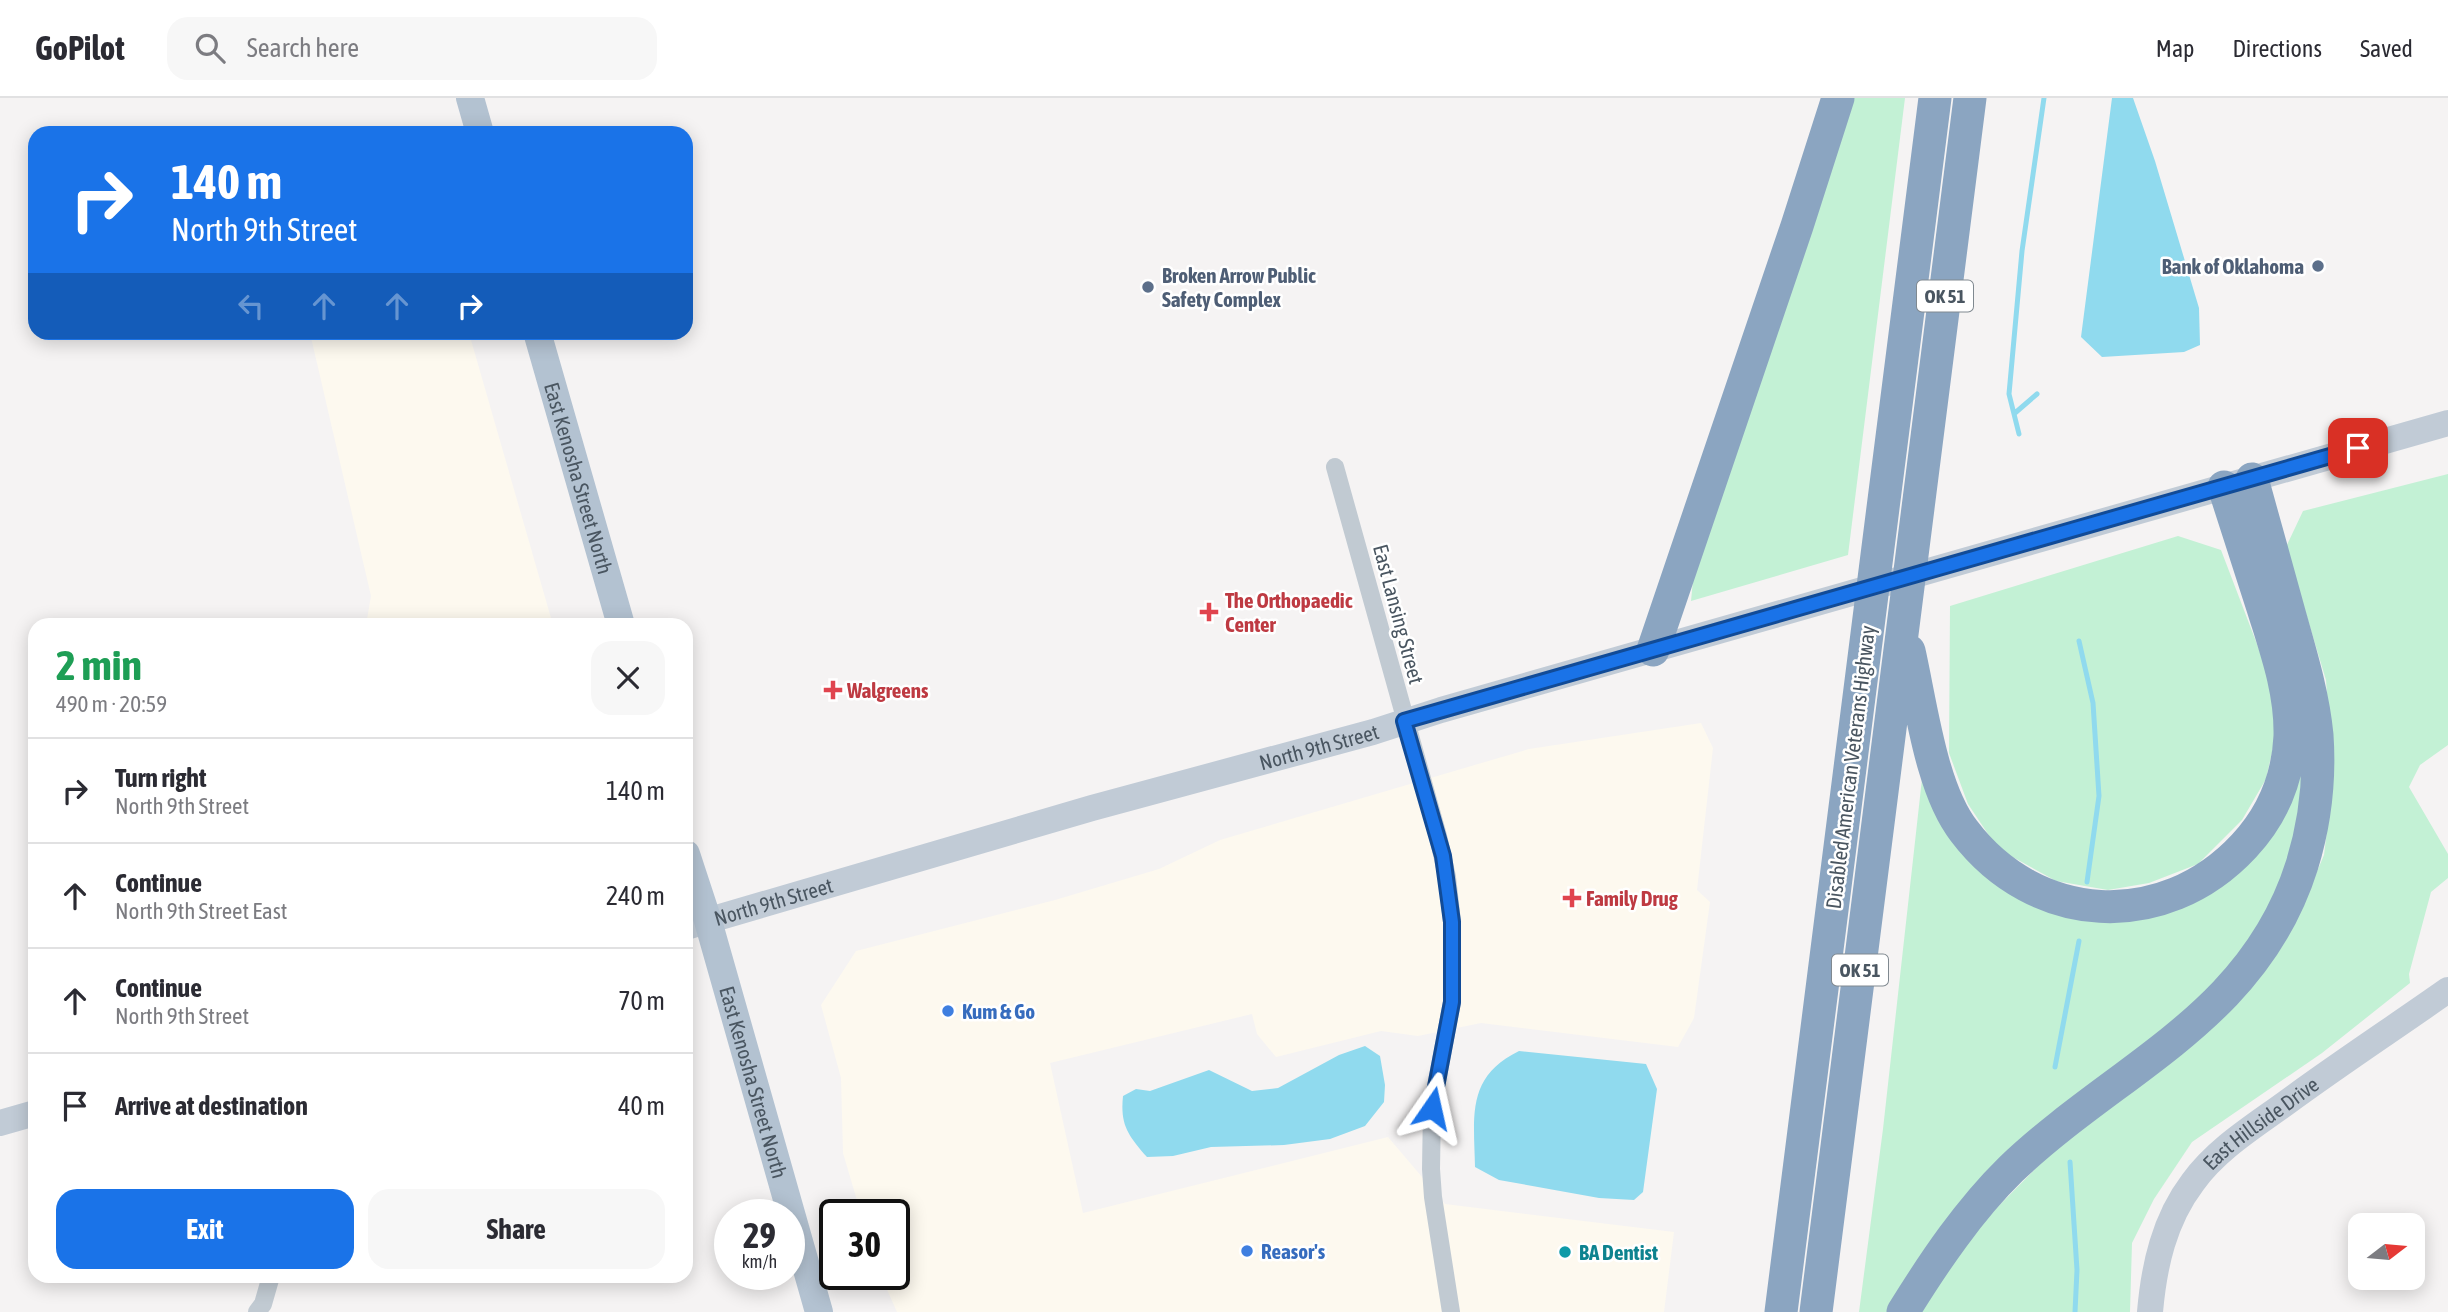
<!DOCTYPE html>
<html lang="en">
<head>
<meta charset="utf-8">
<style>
  body { margin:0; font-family:"Asap Condensed",sans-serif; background:#f7f7f7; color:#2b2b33; height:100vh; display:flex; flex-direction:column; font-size:26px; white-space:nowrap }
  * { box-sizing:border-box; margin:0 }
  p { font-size:23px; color:#7c7c81 }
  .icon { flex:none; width:38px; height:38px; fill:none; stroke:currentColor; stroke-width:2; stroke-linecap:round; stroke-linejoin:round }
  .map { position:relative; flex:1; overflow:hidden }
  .drawer { position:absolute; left:28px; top:520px; width:665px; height:665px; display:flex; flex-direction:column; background:#fff; border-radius:21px; box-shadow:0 4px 18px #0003 }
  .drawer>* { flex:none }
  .banner { position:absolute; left:28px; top:28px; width:665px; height:214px; border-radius:21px; box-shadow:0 4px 18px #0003; background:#1a73e8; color:#fff; overflow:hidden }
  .needle { width:46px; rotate:74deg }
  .buttons { position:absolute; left:2348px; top:1115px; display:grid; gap:14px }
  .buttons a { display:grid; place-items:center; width:77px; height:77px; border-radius:14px; background:#fff; box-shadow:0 4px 18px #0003; font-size:35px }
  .speed { position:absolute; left:714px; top:1101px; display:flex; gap:14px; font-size:35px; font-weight:700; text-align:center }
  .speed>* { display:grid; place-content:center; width:91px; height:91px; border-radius:50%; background:#fff; box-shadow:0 4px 18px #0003; line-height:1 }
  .speed small { font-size:18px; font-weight:400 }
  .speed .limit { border:4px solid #111; border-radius:10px; background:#fff; color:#111 }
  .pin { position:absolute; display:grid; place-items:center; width:60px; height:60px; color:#fff; margin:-30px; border-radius:14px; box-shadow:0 4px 10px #0006 }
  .me { position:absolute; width:77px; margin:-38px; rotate:11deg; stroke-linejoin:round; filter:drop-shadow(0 0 5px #0008) }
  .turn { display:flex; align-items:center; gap:24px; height:147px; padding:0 28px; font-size:32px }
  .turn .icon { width:91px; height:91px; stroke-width:2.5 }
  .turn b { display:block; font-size:49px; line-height:60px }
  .lanes { display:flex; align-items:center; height:66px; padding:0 28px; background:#0003; justify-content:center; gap:35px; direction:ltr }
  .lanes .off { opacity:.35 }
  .round { display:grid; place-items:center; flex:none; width:74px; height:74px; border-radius:21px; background:#f7f7f7 }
  .headline { display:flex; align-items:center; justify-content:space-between; height:119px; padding:0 28px }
  h1 { font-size:42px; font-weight:700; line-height:52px; color:#1e9e55 }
  .button { display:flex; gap:14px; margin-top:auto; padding:14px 28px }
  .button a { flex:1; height:80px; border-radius:21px; background:#1a73e8; color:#fff; font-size:28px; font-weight:700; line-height:80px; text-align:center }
  .button a+a { background:#f7f7f7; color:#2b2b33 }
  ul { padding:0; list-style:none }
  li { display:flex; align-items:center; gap:21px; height:105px; padding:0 28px; border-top:2px solid #e1e1e2 }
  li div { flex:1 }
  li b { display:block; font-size:26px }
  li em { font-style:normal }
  header { display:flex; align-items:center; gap:42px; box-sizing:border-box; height:98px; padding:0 35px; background:#fff; border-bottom:2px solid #e1e1e2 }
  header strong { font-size:33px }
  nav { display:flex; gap:38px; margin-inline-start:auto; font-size:24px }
  .search { width:490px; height:63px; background:#f7f7f7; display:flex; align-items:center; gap:18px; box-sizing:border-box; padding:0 24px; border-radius:21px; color:#7c7c81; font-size:26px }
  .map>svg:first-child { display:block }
  .commercial { fill:#fdf9ef }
  .green { fill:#c3f1d5 }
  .water { fill:#90daee }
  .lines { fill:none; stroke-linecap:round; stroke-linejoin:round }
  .stream { stroke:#90daee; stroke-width:5 }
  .street { stroke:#c1cad2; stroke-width:18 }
  .secondary { stroke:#c1cbd6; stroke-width:26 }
  .primary { stroke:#b3c2d1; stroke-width:28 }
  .highway { stroke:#8ba5c1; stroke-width:33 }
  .route-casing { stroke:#114b97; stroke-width:18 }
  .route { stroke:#1a73e8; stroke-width:12 }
  .service-dot { fill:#5c6f8a; stroke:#fff; stroke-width:2.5 }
  .health-dot { fill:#e0444e; stroke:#fff; stroke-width:2.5 }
  .shop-dot { fill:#3f7fe0; stroke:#fff; stroke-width:2.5 }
  .culture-dot { fill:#0f9aa8; stroke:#fff; stroke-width:2.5 }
  .labels { text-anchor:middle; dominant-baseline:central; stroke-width:5; stroke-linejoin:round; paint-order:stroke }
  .shield { fill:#fff; stroke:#808990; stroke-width:2 }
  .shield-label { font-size:19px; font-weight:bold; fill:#4a5661 }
  .service-label { font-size:21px; font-weight:bold; fill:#4e5e75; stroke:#fff; text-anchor:end }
  .street-label { font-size:21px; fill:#4a5661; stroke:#fff }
  .health-label { font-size:21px; font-weight:bold; fill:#be3a42; stroke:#fff; text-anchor:start }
  .shop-label { font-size:21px; font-weight:bold; fill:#366cbe; stroke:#fff; text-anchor:start }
  .culture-label { font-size:21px; font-weight:bold; fill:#0d838f; stroke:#fff; text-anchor:start }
</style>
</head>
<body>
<header>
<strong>GoPilot</strong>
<div class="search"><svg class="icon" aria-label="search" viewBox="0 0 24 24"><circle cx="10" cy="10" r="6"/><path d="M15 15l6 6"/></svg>Search here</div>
<nav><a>Map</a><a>Directions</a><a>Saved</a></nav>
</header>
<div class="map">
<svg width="2448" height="1214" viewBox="0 0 2448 1214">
  <rect width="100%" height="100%" fill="#f5f3f3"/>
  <path class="commercial" d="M310,235H469L553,527H366L371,498Z
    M1701,625L1713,650L1697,792L1710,804L1694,920L1678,949L1481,925L1418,938L1381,933L1276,959L1257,936L1252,916L1050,965L1083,1115L1388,1039L1445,1106L1674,1134L1664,1214H897L880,1176H894V1116H861L843,1055L841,980L821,907L856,853L1055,802L1159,771L1220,742L1529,651Z"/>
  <path class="green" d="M1849,0H1905L1848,457L1691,503L1693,482Z
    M2448,376V647L2420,667L2409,689L2448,756V780L2431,794L2409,876L2410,885L2322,955L2192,1044L2154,1101L2132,1145L2130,1214H1921L1971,1136L2052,1054L2296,823L2324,757L2333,684L2326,582L2286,449L2303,413Z
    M2178,438L2221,452L2260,554L2273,597L2275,625L2273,650L2266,681L2242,722L2198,766L2149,785L2108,792L2056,783L1998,751L1968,706L1949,655L1950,508Z
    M2301,587L2303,737L2238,872L2079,1002L1893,1214H1859L1883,1031L1924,663L1933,697L2070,814L2246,761Z"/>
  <path class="water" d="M2112,0H2133L2155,63L2199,210L2200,247L2184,254L2102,259L2081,239Z
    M1365,948L1380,958L1385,987L1384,1004L1365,1028L1330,1041L1284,1047L1211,1049L1173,1058L1147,1059C1128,1037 1120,1027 1123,998L1136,991L1150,993L1209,972L1252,993L1278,990L1339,957Z
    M1519,953L1646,966L1657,991L1643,1094L1634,1102L1599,1100L1499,1082L1475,1069C1474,1018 1466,979 1519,953Z"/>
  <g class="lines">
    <path class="stream" d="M2015,315L2037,296
      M2019,336L2009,296L2022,153L2044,0
      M2079,543L2093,605L2099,698L2087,784
      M2055,969L2079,843
      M2070,1064L2077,1172L2075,1214"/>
    <path class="street" d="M1335,369L1438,738L1447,779L1452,824V904L1432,1010L1431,1071L1433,1099L1451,1214
      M257,1214L263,1206L271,1178"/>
    <g class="secondary">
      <path id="s1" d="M686,829L1092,710L1373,634L1441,612L2448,325"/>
      <path d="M0,1025L35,1015"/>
      <path id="s2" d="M2150,1214C2154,1168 2164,1122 2193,1084C2217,1051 2253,1029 2286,1005C2339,966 2394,930 2448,892"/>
    </g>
    <g class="primary">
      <path d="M470,0L480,35"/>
      <path id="s3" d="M537,234L621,527"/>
      <path id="s4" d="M686,756L708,823L819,1214"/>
    </g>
    <path class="highway" d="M1653,552L1797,128L1838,0
      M1909,553C1921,606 1931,691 1964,733C2035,827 2163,835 2244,748C2272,718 2288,680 2290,638C2291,593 2276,552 2263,510C2250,469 2237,429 2224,389
      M1781,1214L1935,0
      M1816,1214L1970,0
      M1903,1214C1934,1164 1969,1112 2011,1071C2118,969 2254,920 2302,767C2315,725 2320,681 2317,637C2313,596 2301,557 2290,518C2277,472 2265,427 2252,381"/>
  </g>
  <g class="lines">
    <defs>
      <path id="route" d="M1432,1010L1452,904V824L1443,758L1404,623L2358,350"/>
    </defs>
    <use href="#route" class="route-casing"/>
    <use href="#route" class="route"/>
  </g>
  <g class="service-dot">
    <circle cx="2318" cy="168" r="7"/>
    <circle cx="1148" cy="189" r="7"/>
  </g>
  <g class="health-dot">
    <path d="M1205.5 503.5h7v7h7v7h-7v7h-7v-7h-7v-7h7z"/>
    <path d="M829.5 581.5h7v7h7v7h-7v7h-7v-7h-7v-7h7z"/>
    <path d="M1568.5 789.5h7v7h7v7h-7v7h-7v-7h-7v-7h7z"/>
  </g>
  <g class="shop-dot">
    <circle cx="948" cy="913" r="7"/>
    <circle cx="1247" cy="1153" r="7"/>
  </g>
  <circle class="culture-dot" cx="1565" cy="1154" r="7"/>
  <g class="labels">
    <g class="shield">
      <rect x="1917" y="182.5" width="56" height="31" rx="5"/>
      <rect x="1832" y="856.5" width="56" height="31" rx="5"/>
    </g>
    <g class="shield-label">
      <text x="1945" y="198">OK 51</text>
      <text x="1860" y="872">OK 51</text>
    </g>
    <g class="service-label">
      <text x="2304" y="168">Bank of Oklahoma</text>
      <text x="1162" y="177" text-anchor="start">Broken Arrow Public<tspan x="1162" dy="24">Safety Complex</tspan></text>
    </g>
    <g class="street-label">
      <text stroke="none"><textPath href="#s3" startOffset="152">East Kenosha Street North</textPath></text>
      <text transform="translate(1399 516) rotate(75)">East Lansing Street</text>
      <text stroke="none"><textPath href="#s1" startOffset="658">North 9th Street</textPath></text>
      <text transform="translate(1850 669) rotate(-83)">Disabled American Veterans Highway</text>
      <text stroke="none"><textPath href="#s1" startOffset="91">North 9th Street</textPath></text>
      <text stroke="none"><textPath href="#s4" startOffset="238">East Kenosha Street North</textPath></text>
      <text stroke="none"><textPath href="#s2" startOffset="229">East Hillside Drive</textPath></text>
    </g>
    <g class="health-label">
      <text x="1225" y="502">The Orthopaedic<tspan x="1225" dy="24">Center</tspan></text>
      <text x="847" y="592">Walgreens</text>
      <text x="1586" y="800">Family Drug</text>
    </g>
    <g class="shop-label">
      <text x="962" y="913">Kum &amp; Go</text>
      <text x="1261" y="1153">Reasor's</text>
    </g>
    <g class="culture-label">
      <text x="1579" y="1154">BA Dentist</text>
    </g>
  </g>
</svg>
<div class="buttons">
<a><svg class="needle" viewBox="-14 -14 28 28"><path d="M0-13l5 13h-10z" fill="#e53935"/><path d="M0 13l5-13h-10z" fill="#7c7c81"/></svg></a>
</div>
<div class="speed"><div>29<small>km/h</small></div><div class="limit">30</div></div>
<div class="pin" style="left:2358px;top:350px;background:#d93025"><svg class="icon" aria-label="arrive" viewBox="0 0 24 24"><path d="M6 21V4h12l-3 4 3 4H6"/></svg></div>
<svg class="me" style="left:1432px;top:1010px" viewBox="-20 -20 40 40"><path d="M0-17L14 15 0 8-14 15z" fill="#1a73e8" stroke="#fff" stroke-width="4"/></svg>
<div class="banner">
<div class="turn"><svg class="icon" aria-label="right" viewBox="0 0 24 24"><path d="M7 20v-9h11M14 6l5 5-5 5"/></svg><div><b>140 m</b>North 9th Street</div></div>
<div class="lanes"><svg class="icon off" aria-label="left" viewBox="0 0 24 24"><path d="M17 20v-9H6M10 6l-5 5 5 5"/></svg><svg class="icon off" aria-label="ahead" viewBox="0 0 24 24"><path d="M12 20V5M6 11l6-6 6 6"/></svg><svg class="icon off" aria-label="ahead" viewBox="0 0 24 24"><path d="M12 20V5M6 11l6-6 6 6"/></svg><svg class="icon" aria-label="right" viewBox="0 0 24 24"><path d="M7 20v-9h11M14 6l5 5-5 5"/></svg></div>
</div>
<section class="drawer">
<div class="headline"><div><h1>2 min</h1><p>490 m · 20:59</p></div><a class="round"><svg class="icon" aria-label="close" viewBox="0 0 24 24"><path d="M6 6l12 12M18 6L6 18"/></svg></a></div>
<ul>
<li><svg class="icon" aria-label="right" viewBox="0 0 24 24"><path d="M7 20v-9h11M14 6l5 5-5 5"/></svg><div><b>Turn right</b><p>North 9th Street</p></div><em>140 m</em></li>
<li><svg class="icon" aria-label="ahead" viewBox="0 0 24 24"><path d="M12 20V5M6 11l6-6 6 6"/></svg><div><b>Continue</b><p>North 9th Street East</p></div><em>240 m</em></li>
<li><svg class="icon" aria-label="ahead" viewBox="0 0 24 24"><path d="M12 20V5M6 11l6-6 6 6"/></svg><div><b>Continue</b><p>North 9th Street</p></div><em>70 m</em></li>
<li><svg class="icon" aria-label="arrive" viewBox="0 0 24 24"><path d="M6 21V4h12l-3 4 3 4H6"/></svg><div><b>Arrive at destination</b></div><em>40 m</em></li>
</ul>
<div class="button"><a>Exit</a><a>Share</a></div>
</section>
</div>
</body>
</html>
